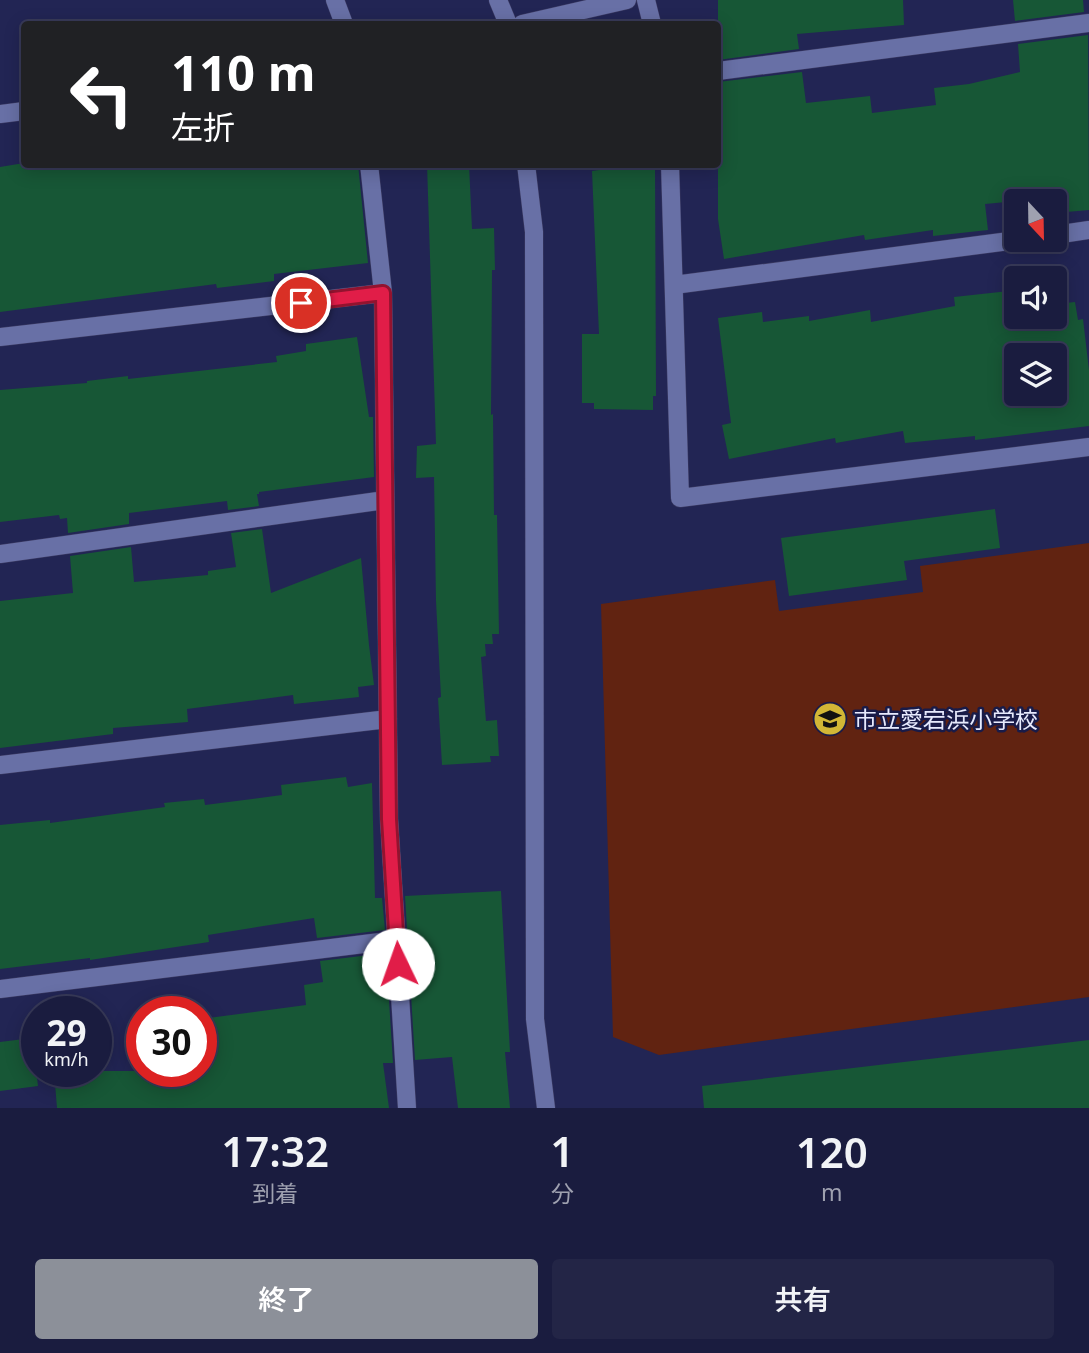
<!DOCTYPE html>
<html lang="ja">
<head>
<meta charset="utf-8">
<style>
  body { margin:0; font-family:"Noto Sans","Noto Sans JP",sans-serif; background:#232546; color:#f1f3f6; height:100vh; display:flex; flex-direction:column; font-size:26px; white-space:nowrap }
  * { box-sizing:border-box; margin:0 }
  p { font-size:23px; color:#9fa1b0 }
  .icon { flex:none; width:38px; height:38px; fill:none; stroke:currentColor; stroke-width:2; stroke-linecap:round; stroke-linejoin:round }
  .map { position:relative; height:1108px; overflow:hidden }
  .drawer { display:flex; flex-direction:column; background:#1a1c3f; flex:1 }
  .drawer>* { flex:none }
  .hud { position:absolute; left:21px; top:21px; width:700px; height:147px; border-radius:7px; box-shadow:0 4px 18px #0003,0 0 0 2px #383a59; background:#202124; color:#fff; overflow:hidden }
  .needle { width:46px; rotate:158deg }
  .controls { position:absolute; left:1004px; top:189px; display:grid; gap:14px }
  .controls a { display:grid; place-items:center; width:63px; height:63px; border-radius:7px; background:#1a1c3f; box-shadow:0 4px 18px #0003,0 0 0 2px #383a59; font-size:35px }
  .speed { position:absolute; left:21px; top:996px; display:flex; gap:14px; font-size:35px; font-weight:700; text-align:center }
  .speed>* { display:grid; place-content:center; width:91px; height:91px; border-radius:50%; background:#1a1c3f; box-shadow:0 4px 18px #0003,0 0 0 2px #383a59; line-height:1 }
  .speed small { font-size:18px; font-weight:400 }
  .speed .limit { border:10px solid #d22; background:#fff; color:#111 }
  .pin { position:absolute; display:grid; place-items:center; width:60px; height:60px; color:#fff; margin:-30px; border:4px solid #fff; border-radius:50%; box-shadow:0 2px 7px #0007 }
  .me { position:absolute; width:77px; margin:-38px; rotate:357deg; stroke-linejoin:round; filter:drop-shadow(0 0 5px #0008) }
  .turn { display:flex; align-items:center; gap:24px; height:147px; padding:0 35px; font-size:32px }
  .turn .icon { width:91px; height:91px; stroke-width:2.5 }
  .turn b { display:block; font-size:49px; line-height:60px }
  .eta { display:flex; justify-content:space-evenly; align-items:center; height:119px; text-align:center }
  .eta b { font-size:42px; font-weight:600; line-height:49px }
  .action { display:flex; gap:14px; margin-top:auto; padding:14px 35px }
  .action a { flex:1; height:80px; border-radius:7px; background:#8c9099; color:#fff; font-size:28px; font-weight:600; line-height:80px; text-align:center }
  .action a+a { background:#232546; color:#f1f3f6 }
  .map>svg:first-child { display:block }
  .green { fill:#612311 }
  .building { fill:#175736; fill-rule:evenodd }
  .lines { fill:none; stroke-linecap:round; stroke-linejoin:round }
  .street-casing { stroke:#3d3c63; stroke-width:19 }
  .street { stroke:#6870a6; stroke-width:18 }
  .route-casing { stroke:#92132f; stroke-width:18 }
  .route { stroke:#e11d48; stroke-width:12 }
  .labels { text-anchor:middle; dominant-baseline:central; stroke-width:5; stroke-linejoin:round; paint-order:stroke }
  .poi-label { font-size:23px; fill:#e7eafd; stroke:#191b48; text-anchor:start }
</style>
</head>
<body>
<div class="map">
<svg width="1089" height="1108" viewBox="0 0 1089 1108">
  <rect width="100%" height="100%" fill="#222554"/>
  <path class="green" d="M1089,543V997L659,1055L613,1037L601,604L775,580L779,611L923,592L920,566Z"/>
  <path class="building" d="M718,0H903L904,25L797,34L799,49L718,60Z
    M1013,0H1083L1084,12L1015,21Z
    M1088,35L1089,210L1055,213V201H1017L985,204L988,230L933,236V230L865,240L864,235L724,259L718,219V82L802,72L806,103L870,96L872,113L936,105L934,88L969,84L1020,72L1018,44Z
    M18,164H358L368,263L274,274V281L217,288L216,284L0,312V167Z
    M427,164H469L472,229L494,228L495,270H492L491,415L493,414L494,515H497L499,634H492L493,644H485L486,656L481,657L486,721L497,720L499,756H490L491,762L442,765L438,698L441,697L436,601L434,477L416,478L417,446L436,444Z
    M643,164H655L656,396H653V410L594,409V403H582V334H599L592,171Z
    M1062,281L1065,303L1075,302L1078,320L1083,319L1089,370V426L975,440V436L905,443L903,431L836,443L835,438L729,459L722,425L731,423L718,318L762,312L763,322L809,316V321L870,310L871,322L955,306L954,297L1009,291L1008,288L1017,287V317H1055V282ZM1017,355H1055V394H1017Z
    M357,337L369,417H373L374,477L259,492V494H257L259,506L228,510L227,501L129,513V524L68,533L67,518L60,519L59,515L0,522V390L87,383V381L128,376V379L277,362L276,356L306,351V344Z
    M995,509L1000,548L904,561L907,580L789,596L781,538Z
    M262,529L271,593L361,558L369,645L374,685L358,687L359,697L294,704L293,695L187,709L188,722L113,728V734L0,748V601L73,593L70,556L131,547L134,582L208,575V571L236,567L231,533Z
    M346,777L348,787L372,783L375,898H382L385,930L317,938L314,918L208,935L209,942L90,960V958L0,969V825L50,820V823L165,807L164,803L204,799L205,805L282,795L281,785Z
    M501,891L510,1052H505L510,1108H458L452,1057L415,1060L405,896Z
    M386,953L393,1063H383L389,1108H57L54,1071H201V1019L306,1005L304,985L323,982L320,961Z
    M32,1038L38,1086L0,1091V1042Z
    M1089,1040V1108H704L702,1086Z"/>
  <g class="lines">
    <defs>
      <path id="street" d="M335,0L344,24
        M498,0L508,24
        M646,0L652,24
        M522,24L627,0
        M718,71L1089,23
        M0,114L24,111
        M369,164L383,293L389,819L407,1108
        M526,164L534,232L535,1019L546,1108
        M670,164L680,498L1089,447
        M1055,235L1089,230
        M674,285L1017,240
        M0,337L383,293
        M0,554L385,500
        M0,765L388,719
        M0,989L396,940"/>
    </defs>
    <use href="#street" class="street-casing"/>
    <use href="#street" class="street"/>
  </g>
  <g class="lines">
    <defs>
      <path id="route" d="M301,303L383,293L389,819L398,964"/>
    </defs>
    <use href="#route" class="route-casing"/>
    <use href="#route" class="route"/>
  </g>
  <defs>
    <symbol id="school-disc" viewBox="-11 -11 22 22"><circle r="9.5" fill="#d2b736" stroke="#191b48"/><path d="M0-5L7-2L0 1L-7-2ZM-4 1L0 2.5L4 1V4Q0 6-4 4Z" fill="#111"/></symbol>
  </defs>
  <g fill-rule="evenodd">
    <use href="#school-disc" x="811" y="700" width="38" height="38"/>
  </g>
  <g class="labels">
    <g class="poi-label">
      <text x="854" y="719">市立愛宕浜小学校</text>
    </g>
  </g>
</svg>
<div class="controls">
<a><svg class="needle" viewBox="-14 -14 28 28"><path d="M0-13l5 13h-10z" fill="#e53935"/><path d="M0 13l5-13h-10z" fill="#9fa1b0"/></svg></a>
<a><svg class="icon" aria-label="sound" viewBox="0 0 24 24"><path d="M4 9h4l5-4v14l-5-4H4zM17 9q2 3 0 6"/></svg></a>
<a><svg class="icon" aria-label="layers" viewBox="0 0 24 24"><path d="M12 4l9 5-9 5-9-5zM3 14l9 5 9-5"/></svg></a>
</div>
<div class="speed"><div>29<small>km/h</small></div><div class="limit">30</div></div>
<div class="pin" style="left:301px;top:303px;background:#d93025"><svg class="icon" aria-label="arrive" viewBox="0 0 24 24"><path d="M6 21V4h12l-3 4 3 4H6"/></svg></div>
<svg class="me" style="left:398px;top:964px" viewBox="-20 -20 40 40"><circle r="19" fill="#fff"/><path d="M0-13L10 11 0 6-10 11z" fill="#e11d48"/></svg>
<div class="hud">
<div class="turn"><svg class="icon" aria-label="left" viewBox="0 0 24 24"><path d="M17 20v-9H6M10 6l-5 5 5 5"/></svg><div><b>110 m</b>左折</div></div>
</div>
</div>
<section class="drawer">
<div class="eta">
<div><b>17:32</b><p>到着</p></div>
<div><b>1</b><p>分</p></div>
<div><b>120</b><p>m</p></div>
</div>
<div class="action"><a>終了</a><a>共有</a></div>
</section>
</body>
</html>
